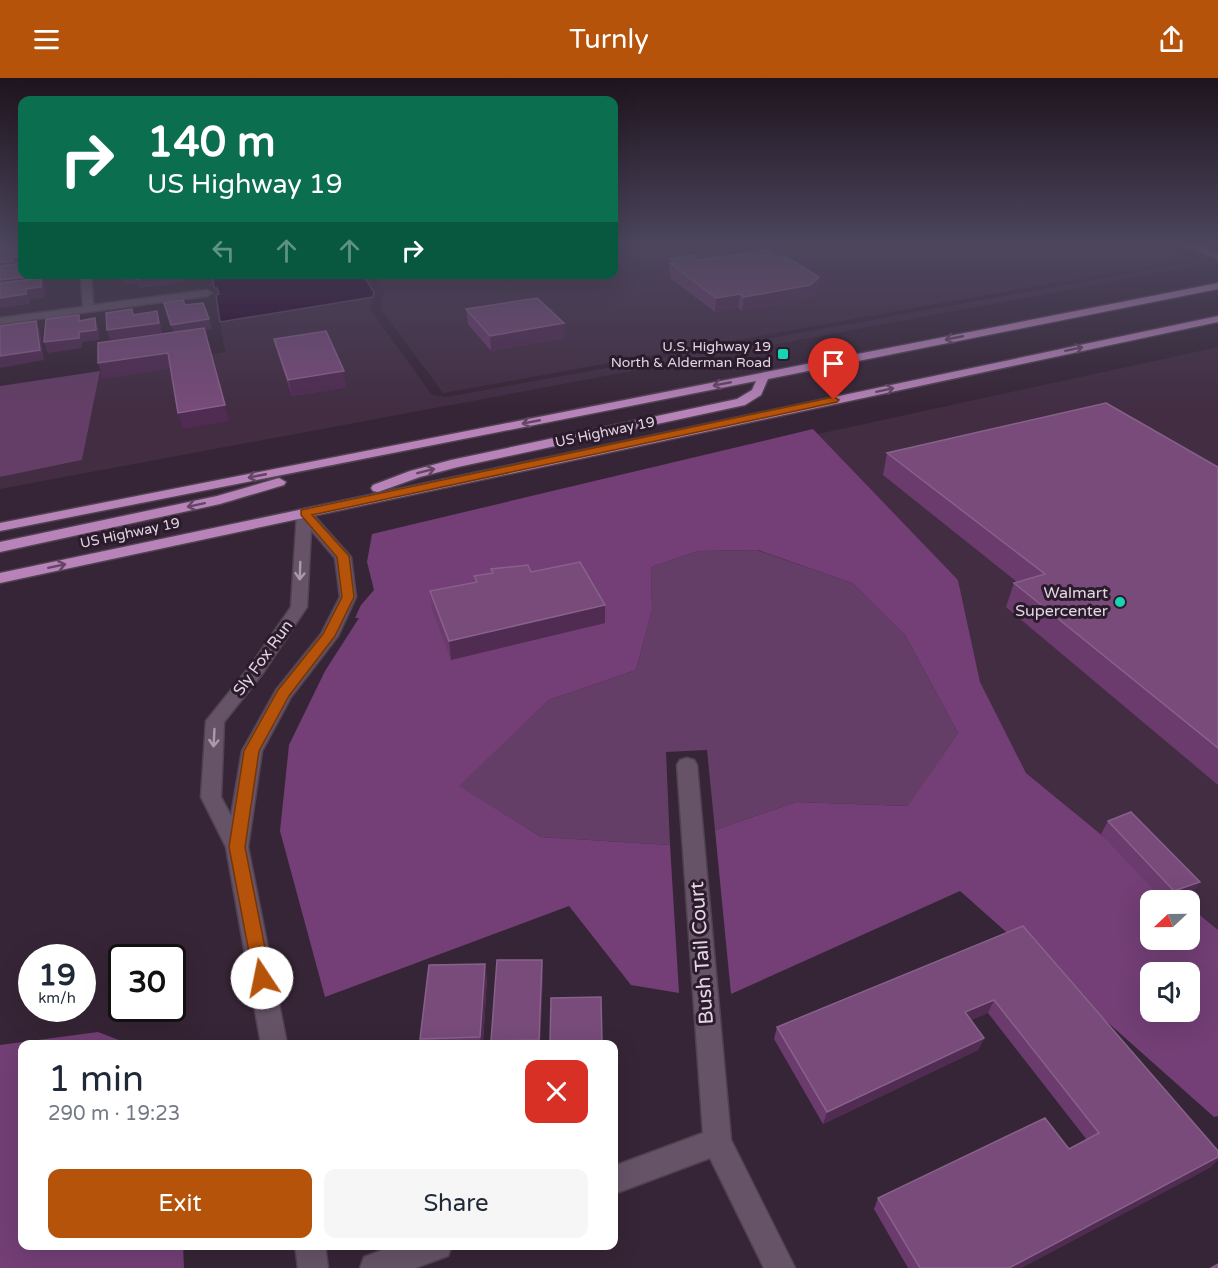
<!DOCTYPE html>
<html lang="en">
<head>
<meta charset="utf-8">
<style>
  body { margin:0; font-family:"Varela Round",sans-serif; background:#f6f6f7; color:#1f2937; height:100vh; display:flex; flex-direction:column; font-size:22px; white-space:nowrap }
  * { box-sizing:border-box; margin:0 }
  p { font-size:20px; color:#747a83 }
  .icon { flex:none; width:33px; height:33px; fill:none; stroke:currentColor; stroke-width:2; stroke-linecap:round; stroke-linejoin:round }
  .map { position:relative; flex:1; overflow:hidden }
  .sheet { position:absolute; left:18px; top:962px; width:600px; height:210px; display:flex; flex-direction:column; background:#fff; border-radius:12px; box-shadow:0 6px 24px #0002 }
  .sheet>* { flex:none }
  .guide { position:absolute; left:18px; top:18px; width:600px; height:183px; border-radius:12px; box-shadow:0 6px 24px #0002; background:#0b6e4f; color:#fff; overflow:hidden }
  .needle { width:39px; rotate:248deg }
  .fabs { position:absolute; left:1140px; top:812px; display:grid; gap:12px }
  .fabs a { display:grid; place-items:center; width:60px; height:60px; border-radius:12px; background:#fff; box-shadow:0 6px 24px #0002; font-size:30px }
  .speed { position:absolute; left:18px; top:866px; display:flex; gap:12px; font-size:30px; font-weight:700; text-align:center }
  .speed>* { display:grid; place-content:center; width:78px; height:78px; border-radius:50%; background:#fff; box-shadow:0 6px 24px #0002; line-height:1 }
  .speed small { font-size:15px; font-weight:400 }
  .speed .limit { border:3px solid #111; border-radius:9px; background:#fff; color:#111 }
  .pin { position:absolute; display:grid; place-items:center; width:51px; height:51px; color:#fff; margin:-62px -26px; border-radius:50% 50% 50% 0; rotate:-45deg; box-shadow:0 0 6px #0007 }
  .pin .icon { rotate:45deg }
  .me { position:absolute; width:66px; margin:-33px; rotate:349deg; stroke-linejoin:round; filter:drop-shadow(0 0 4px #0008) }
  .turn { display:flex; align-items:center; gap:21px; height:126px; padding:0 30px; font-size:27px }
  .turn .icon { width:78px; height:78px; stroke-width:2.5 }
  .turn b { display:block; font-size:42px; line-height:51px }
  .lanes { display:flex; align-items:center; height:57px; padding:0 30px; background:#0003; justify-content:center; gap:30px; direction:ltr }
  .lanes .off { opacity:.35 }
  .round { display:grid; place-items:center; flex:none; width:63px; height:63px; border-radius:12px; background:#f6f6f7 }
  .summary { display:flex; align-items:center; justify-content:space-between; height:102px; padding:0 30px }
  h1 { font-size:36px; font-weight:600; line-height:45px }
  .button { display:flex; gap:12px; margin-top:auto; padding:12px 30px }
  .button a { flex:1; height:69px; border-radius:12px; background:#b45309; color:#fff; font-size:24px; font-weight:600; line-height:69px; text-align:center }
  .button a+a { background:#f6f6f7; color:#1f2937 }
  header { display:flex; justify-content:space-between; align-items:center; height:78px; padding:0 30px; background:#b45309; color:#fff; font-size:27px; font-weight:600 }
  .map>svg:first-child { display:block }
  .built { fill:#422d43 }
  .green { fill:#643e66 }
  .forest { fill:#733f76; fill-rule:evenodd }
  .water { fill:#230026; stroke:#5c405e; stroke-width:1.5 }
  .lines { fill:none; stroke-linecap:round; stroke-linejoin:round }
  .street-casing { stroke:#504251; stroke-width:3 }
  .secondary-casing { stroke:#504251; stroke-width:3 }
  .highway-casing { stroke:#504251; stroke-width:3 }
  .street { fill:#665367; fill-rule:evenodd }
  .secondary { fill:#7e6180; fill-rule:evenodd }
  .highway { fill:#b783b9; fill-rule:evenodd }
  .wall { fill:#6b3b6e }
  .shaded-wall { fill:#502b52 }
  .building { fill:#784b7a; stroke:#88618a; stroke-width:1.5 }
  .oneway { stroke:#634564 }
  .oneway2 { stroke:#aa9baa }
  .route { fill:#b45309; stroke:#753606; stroke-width:1.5 }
  .poi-dot { fill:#17d5b2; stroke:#2b1b2c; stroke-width:2 }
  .labels { text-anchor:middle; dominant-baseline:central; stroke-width:6; stroke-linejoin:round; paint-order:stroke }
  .far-poi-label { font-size:14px; fill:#e1d6e1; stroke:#2b1b2c; text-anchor:end }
  .far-street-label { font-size:14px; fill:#e1d6e1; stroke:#2b1b2c }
  .poi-label { font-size:16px; fill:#e1d6e1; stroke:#2b1b2c; text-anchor:end }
  .street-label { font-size:16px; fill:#e1d6e1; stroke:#2b1b2c }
  .near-street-label { font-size:20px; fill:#e1d6e1; stroke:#2b1b2c }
</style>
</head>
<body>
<header><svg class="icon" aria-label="menu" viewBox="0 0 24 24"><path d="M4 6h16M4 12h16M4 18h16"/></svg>Turnly<svg class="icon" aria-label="share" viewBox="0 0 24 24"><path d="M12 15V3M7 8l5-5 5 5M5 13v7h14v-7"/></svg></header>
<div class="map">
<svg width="1218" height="1190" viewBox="0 0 1218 1190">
  <rect width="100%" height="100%" fill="#362536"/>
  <path class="built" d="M614,165H1155L1192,180L443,315L380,230L384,211L374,197L614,196Z
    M1164,165H1173L1218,184L0,411V399L82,382L100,293L225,274L220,244L373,219L370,231L432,317L446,319L1198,183V179Z
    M1218,269V852L1190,829V822H1181L1026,695L980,604L958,502L818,356Z"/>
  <path class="green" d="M100,293L82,382L0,399V308Z
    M757,472L852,505L905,557L958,655L909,728L796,724L715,752L707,672L666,674L670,767L541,759L458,708L549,622L636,592L652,532L651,489L698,473Z"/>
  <path class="forest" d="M813,351L958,502L980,604L1026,695L1181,822H1150V861H1190V829L1218,852V1038L1214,1039L960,813L731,916L715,752L796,724L908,728L958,655L905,557L852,505L758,472L698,473L651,489L652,532L636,592L549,622L459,708L541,759L670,767L679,915L631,907L569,828L325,919L280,753L289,667L325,593L359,540H355L361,527L374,512L367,484L372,456ZM1150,894H1190V933H1150Z
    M98,954L129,966H22V1167H183L184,1190H0V967Z"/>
  <path class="water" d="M212,197H363L374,214L373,219L220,244L216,217L219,216L217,210H214Z"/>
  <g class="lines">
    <defs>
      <path id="street" d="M81,196H91L93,227L207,212L212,215L207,218L0,246V240L83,229Z
        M304,431L309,432L351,479L356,519L338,558L291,619L262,673L248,769L287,966H261L226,769L201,719L206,643L251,587L291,529L297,435ZM311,452L335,480L340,519L321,556L276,612L242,673L231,738L221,719L224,644L263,595L307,529Z
        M687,680L694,682L697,687L731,1062L795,1190H764L710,1080L614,1116V1088L703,1055L677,687L680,682Z
        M295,1167H325L328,1190H298Z
        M396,1167H452L448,1178L415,1190H360L364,1179Z"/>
      <path id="secondary" d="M1180,165H1193L1218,176V182Z"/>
      <path id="highway" d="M1218,205V211L768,301L761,317L745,327L458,389L420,399L378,414L373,413L371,410L373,407L410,393L451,382L737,321L752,312L756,303L0,453V445Z
        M1218,238V244L0,505V495Z
        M279,400L286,404L284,407L220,426L0,474V464L217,418Z"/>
    </defs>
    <use href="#street" class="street-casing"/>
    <use href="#secondary" class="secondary-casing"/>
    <use href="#highway" class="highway-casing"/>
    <use href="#street" class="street"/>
    <use href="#secondary" class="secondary"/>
    <use href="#highway" class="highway"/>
  </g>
  <path class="wall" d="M781,180L819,199L817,213L809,221L742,233L738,230L715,234L670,200V195L669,194L670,181L699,182Z
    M466,231L564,245V260L491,273L468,246Z
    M274,261L347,309L292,318L278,276Z
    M887,375L1218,389V707L1006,529L1014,505L1017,504L883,397Z
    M491,491L531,494L605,527V545L451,582L432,532L430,513L475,504L474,498L492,495Z
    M1108,743L1192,817L1177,822H1163L1101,756Z
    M1023,848L1211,1089L1021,1190H908L874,1131L878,1120L1069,1071L1087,1062L988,935L971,942L984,960L978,972L823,1046L774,961L777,949Z
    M542,882L543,895L540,966H492L491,963Z
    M487,899L483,966H421L420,961Z"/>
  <path class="shaded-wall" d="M22,167V176L0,179V169Z
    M22,178V187L0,195V185L13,179Z
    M43,196L44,201V206L45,209V219L30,221V226L0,230V202Z
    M129,196H182L184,204L139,210L138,205L124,207L121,198Z
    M819,199L817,213L809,221L742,233L744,219Z
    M740,216L738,230L715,234L716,220Z
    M157,233L160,243L162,255L110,262L107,252Z
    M95,240L99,251V262L82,264V270L48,275L44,264L79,254Z
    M209,241L212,251L205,252L229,343L183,351L178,335L174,257L171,247Z
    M36,243L40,253L44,282L0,290V278Z
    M564,245V260L491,273L490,258Z
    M168,275L173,290L103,301L98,285Z
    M344,293L347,309L292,318L288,302Z
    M605,527V545L451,582L449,563Z
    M1200,804L1192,817L1177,822H1169L1174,813Z
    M542,882L543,895L540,966H539Z
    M485,886L487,899L483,966H481L480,959Z
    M994,922L988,935L960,947L965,934Z
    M984,960L978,972L823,1046L827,1034Z
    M1218,1079V1082L1211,1089L1021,1190H1009Z"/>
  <path class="building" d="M0,165H22V167L0,169Z
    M22,169V178L13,179V183L0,185V172Z
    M768,172L781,180L787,179L819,199L810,207L744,219L740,216L716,220L671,186H677L670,181L692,177L699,182Z
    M22,185V196L41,197L0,202V188Z
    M136,196H168L136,201Z
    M41,200V209L26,211V216L0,220V205Z
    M537,220L564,245L490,258L466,231Z
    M183,222L185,227L203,225L209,241L171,247L164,225Z
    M132,231L133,237L157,233L159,245L107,252L106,235Z
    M79,237V243L95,240L96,252L79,254V260L44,264L46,241Z
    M36,243L40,272L0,278V248Z
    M204,250L225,327L178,335L168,275L98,285V265Z
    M326,253L344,293L288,302L274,261Z
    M1106,325L1218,389V670L1014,505L1045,496L887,375Z
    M580,484L605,527L449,563L430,513L477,504L474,498L493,495L491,491L528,487L531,494Z
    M1131,734L1200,804L1174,813L1108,743Z
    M1023,848L1218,1073V1079L1009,1190H920L878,1120L1045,1040L1069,1071L1099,1055L994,922L965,934L984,960L827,1034L777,949Z
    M497,882H542L539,962L491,963Z
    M485,886L480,959L420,961L429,887Z
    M601,919L602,966H550L551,920Z
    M1218,1186V1190H1211Z"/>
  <defs><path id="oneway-shaft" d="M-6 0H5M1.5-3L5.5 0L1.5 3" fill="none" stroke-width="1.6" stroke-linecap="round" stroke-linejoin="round" transform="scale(1.5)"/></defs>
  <g class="oneway">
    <use href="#oneway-shaft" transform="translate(954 260) rotate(169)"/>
    <use href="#oneway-shaft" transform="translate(1074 271) rotate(-12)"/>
    <use href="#oneway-shaft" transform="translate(722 306) rotate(169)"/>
    <use href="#oneway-shaft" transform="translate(885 312) rotate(-12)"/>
    <use href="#oneway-shaft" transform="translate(531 344) rotate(169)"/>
    <use href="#oneway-shaft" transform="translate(426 393) rotate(-14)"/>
    <use href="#oneway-shaft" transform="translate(257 398) rotate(169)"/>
    <use href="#oneway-shaft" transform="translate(196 427) rotate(168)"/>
    <use href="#oneway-shaft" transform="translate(57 488) rotate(-12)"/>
  </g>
  <g class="oneway2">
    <use href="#oneway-shaft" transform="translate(300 493) rotate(92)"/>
    <use href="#oneway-shaft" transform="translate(214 660) rotate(93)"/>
  </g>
  <linearGradient id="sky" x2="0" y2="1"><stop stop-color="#1e141e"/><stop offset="0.5" stop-color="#4c465d"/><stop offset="1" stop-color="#4c465d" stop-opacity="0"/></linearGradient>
  <rect width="1218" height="332" fill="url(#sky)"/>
  <path class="route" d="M834,319L839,322L837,324L312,437L349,478L354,519L335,558L289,618L259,673L245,769L271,900L268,906L262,908L255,906L229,769L244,673L278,612L323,556L342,519L337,479L301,437V432Z"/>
  <g class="poi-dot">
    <rect x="777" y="270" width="12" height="12" rx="3"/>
    <circle cx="1120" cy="524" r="6"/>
  </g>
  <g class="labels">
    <g class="far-poi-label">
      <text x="771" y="268">U.S. Highway 19<tspan x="771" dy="16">North &amp; Alderman Road</tspan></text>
    </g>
    <g class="far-street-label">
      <text transform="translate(605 354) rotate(-12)">US Highway 19</text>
      <text transform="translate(130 455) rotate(-12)">US Highway 19</text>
    </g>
    <g class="poi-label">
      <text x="1108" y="515">Walmart<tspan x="1108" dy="18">Supercenter</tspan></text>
    </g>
    <g class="street-label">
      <text transform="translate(263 580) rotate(-54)">Sly Fox Run</text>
    </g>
    <g class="near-street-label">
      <text transform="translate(702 875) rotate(-94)">Bush Tail Court</text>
    </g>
  </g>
</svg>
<div class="fabs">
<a><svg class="needle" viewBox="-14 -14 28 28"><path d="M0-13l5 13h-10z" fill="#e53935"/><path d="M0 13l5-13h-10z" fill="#747a83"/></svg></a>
<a><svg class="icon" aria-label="sound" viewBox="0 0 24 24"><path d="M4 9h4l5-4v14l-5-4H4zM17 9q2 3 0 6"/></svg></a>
</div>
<div class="speed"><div>19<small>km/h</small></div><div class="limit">30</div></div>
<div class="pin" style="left:834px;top:322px;background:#d93025"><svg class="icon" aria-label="arrive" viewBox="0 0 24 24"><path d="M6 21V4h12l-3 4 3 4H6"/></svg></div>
<svg class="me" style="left:262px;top:900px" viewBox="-20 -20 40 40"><circle r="19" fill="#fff"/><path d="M0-13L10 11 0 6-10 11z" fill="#b45309"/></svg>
<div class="guide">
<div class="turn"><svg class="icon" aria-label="right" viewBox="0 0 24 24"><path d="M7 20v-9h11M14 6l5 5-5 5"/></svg><div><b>140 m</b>US Highway 19</div></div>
<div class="lanes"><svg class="icon off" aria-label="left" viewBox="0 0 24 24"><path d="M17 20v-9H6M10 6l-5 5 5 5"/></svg><svg class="icon off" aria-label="ahead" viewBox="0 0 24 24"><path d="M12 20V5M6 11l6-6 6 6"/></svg><svg class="icon off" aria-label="ahead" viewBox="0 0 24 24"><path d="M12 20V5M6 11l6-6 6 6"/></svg><svg class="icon" aria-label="right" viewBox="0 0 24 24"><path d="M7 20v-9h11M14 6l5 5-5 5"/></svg></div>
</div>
<section class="sheet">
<div class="summary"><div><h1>1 min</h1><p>290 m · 19:23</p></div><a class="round" style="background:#d93025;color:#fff"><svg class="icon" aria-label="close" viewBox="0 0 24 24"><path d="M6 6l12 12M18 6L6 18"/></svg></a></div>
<div class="button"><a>Exit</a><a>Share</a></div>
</section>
</div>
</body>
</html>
